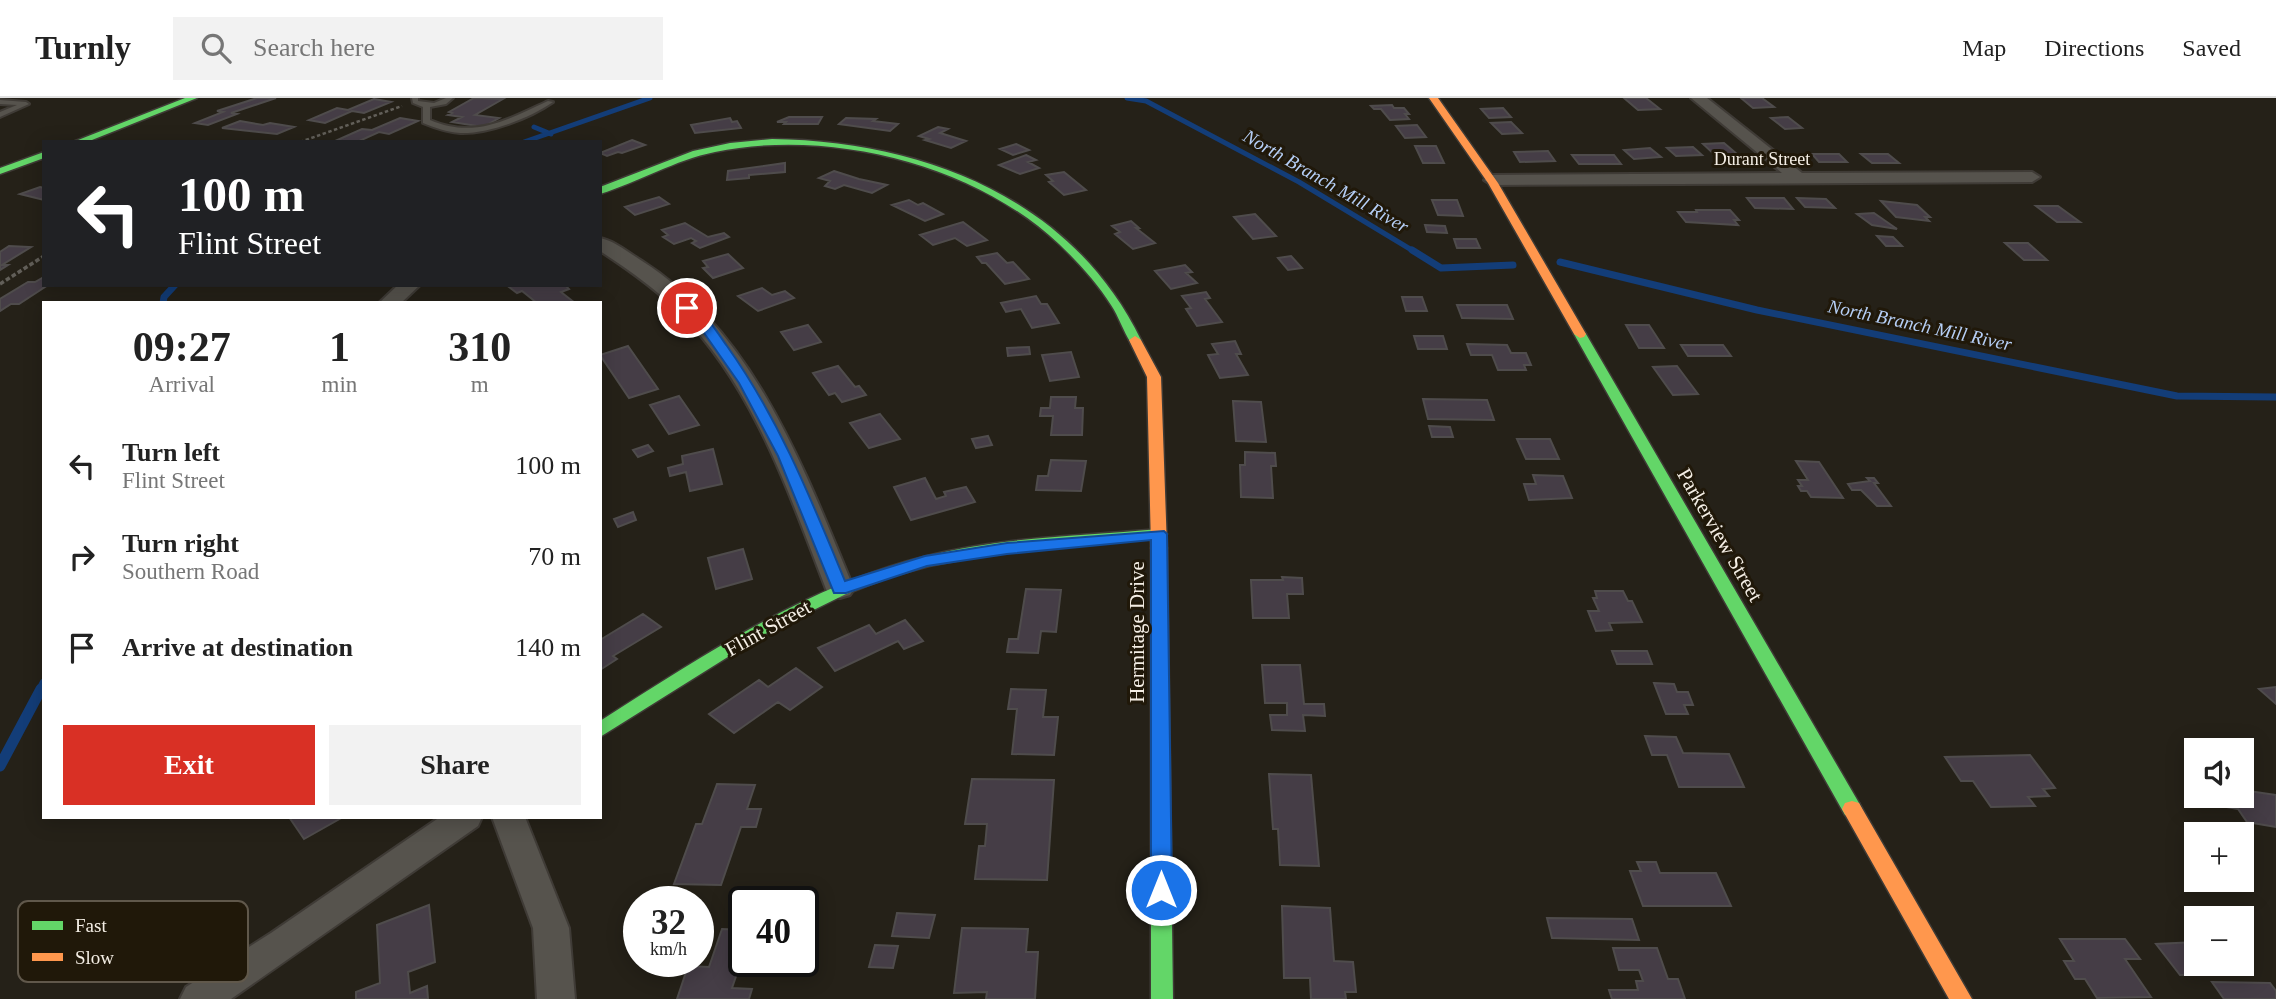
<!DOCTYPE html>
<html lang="en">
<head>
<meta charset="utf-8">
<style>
  body { margin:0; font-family:Georgia,serif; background:#f2f2f2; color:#222; height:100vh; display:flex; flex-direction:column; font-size:26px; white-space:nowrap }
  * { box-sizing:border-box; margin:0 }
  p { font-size:23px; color:#767676 }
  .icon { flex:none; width:38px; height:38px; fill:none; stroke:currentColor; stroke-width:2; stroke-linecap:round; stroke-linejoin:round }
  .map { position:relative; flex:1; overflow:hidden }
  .drawer { position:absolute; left:42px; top:203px; width:560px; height:518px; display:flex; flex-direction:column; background:#fff; border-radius:0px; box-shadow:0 4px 18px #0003 }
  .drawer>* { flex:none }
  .top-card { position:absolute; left:42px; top:42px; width:560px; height:147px; border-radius:0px; box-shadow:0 4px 18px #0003; background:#202124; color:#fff; overflow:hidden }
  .tools { position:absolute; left:2184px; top:640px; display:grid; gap:14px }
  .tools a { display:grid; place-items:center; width:70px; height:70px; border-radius:0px; background:#fff; box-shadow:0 4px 18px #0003; font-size:35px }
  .speed { position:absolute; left:623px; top:788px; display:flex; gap:14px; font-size:35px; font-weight:700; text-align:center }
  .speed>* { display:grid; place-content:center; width:91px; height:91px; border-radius:50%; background:#fff; box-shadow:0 4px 18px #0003; line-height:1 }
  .speed small { font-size:18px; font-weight:400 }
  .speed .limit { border:4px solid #111; border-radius:10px; background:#fff; color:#111 }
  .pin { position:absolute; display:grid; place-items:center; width:60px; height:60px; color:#fff; margin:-30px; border:4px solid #fff; border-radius:50%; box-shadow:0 2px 7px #0007 }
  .me { position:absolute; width:77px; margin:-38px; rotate:0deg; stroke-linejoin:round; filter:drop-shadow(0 0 5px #0008) }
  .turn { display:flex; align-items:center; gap:24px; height:147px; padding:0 21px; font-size:32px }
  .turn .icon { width:91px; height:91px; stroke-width:2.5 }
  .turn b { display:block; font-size:49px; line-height:60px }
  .eta { display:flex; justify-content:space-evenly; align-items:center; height:119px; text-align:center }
  .eta b { font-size:42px; font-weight:700; line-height:49px }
  .button { display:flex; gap:14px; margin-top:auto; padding:14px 21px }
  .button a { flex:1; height:80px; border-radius:0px; background:#d93025; color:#fff; font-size:28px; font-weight:700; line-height:80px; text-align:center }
  .button a+a { background:#f2f2f2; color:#222 }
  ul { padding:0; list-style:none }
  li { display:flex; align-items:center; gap:21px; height:91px; padding:0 21px }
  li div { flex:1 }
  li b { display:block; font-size:26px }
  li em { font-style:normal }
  header { display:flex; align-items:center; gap:42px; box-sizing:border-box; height:98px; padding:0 35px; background:#fff; border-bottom:2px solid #e0e0e0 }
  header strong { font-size:33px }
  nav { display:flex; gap:38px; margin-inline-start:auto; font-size:24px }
  .search { width:490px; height:63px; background:#f2f2f2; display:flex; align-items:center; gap:18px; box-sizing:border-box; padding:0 24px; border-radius:0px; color:#767676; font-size:26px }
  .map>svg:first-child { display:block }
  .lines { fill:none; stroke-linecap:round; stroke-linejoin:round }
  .stream-far3 { stroke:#133d78; stroke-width:5 }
  .stream-far2 { stroke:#133d78; stroke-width:7 }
  .stream-far1 { stroke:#133d78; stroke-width:9 }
  .stream { stroke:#133d78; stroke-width:11 }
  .building { fill:#453d46; stroke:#4f4c4c; stroke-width:2 }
  .lane-casing { stroke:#3f3b36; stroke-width:4 }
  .street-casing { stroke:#3f3b36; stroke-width:4 }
  .fast-casing { stroke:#3f3b36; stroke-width:3 }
  .slow-casing { stroke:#3f3b36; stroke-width:3 }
  .path-far1 { stroke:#625f59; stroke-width:2.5; stroke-dasharray:3.5 2.5; stroke-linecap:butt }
  .path { stroke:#625f59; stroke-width:3.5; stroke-dasharray:4.5 2.5; stroke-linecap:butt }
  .lane { fill:#56534d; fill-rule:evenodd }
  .street { fill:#56534d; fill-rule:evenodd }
  .fast { fill:#63d668; fill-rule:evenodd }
  .slow { fill:#ff974d; fill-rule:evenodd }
  .route { fill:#1a73e8; stroke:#114b97; stroke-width:2 }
  .labels { text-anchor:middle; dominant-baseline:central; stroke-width:6; stroke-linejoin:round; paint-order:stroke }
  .far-street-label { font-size:18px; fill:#f4eee5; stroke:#201809 }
  .far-water-label { font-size:19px; font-style:italic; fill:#b5cef5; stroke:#201809 }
  .street-label { font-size:21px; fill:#f4eee5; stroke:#201809 }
  .key { fill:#201809; stroke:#60584b; stroke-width:2 }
  .key-label { font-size:19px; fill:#f4eee5 }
</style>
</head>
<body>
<header>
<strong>Turnly</strong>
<div class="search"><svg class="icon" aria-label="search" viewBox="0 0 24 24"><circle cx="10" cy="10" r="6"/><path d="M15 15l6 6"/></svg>Search here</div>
<nav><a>Map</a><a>Directions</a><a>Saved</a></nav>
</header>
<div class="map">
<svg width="2276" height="901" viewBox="0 0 2276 901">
  <rect width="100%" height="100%" fill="#252118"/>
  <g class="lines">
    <path class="stream-far3" d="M1127,0L1146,3L1299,84L1415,154
      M534,29L551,36
      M524,44L650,0"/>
    <path class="stream-far2" d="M1412,152L1441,170L1513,167
      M1560,164L1757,212L2177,298L2276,299
      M163,205L164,199L175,187"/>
    <path class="stream-far1" d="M40,593L44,585"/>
    <path class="stream" d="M0,668L41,591"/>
  </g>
  <path class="building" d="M257,0H276L231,15L237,16L208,27L195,25L223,14L217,13Z
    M474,0L503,1L475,17L499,20L483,29L452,24L462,19L448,17L452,15L449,14Z
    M1624,0H1646L1660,11L1638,12Z
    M1741,0H1762L1774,9L1753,10Z
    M374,1L391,4L364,15L352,13L325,25L309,22L337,10L348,12Z
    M1392,7L1394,10H1404L1409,16H1405L1409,21L1390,22L1381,11H1374L1371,8Z
    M1503,10L1511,19L1489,20L1481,11Z
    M789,19H822L818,26H784L786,24H777Z
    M1788,19L1802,30L1785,31L1771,20Z
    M400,20L418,23L389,36L379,34L357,44H333L362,31L372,32Z
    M730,20L732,24L737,23L741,30L695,35L691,27Z
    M846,20L876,21L873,23L898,26L890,33L839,26Z
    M240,23L263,27L270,25L294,29L277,36L222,30Z
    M1511,24L1522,35L1502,36L1491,25Z
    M1417,27L1426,39L1405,40L1396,28Z
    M938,29L948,31L940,35L966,43L951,50L925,42L929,41L919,38Z
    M632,42L645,47L622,55L618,54L607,58L600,55Z
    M1724,45L1737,56L1715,57L1703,46Z
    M1016,46L1029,52L1013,57L1000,51Z
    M1415,48H1436L1444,65H1423Z
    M1693,49L1702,57L1676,58L1667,50Z
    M1650,50L1661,59L1634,61L1624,52Z
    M1548,53L1555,63L1520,64L1514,54Z
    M1812,56H1839L1847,64H1819Z
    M1861,56H1888L1899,65H1872Z
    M1026,57L1036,62L1028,64L1039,70L1020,76L999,67Z
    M1572,57H1614L1621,66H1579Z
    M785,65V74L749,77V80L727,82L728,73Z
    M834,73L859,81L887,87L872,95L844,87L835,91L825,88L830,83L819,80Z
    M1064,74L1086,92L1064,97L1049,84L1053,83L1046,77Z
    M40,89L44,90V102L20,96Z
    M659,99L669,106L635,117L625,109Z
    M1747,100H1784L1793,111L1755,110Z
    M1797,100L1826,101L1835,110L1805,109Z
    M909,102L918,107L923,105L943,116L925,123L892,107Z
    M1432,102H1457L1463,118L1438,117Z
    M1881,103L1917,107L1930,119H1925L1929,123L1896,119Z
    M2036,108H2058L2080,124H2057Z
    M1696,112H1730L1739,122H1734L1738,127L1686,124L1678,114H1697Z
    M1874,115L1897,131L1872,127L1857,116Z
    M1255,116L1276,138L1253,141L1234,119Z
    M1131,123L1139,130H1136L1155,145L1133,151L1115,136L1120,134L1112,128Z
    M963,124L987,142L967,148L955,140L933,147L920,137Z
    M685,125L708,139L724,135L729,139L700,150L692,145L696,143L691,140L674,146L663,139L668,137L662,132Z
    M1425,127L1445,128L1447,135L1427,134Z
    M1877,138L1893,139L1902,148H1886Z
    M1454,141H1476L1480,150H1457Z
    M2005,145H2028L2047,162H2024Z
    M9,148L31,149L2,167H8L0,172V154Z
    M997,155L1007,165L1013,164L1029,181L1005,186L986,165H982L977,159Z
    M728,156L743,170L713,180L703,170L708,169L703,163Z
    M1291,158L1302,170L1288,172L1278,160Z
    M1185,167L1192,174L1186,175L1197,185L1171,191L1155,173Z
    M44,179V187H48L19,206H11L0,213V201L28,184H35Z
    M514,187H565L569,191L561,194L575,205H537L522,193L517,195L509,189Z
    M762,190L772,197L785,193L794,200L758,213L738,198Z
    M1206,194L1210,200L1205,201L1222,224L1197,228L1186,211L1191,210L1182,198Z
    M1036,198L1041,206H1047L1059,225L1032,230L1021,211L1006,214L1001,205Z
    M1402,199H1422L1427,213H1406Z
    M1457,207H1507L1513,221L1462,220Z
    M808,227L821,244L794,252L781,234Z
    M1626,227H1649L1664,250H1639Z
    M1414,238H1443L1447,251H1418Z
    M1235,243L1241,256H1236L1248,277L1220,280L1208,257L1218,256L1212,246Z
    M1467,246L1507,247L1511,255H1526L1531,267H1524L1526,272H1498L1492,257H1471Z
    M1681,247H1723L1731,258H1688Z
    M628,248L658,291L629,300L600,257Z
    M1029,249L1030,256L1008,258L1007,250Z
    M1071,254L1079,279L1050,283L1042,257Z
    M838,268L855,289L859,288L866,297L842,304L835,295L829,297L813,275Z
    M1677,268L1698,296L1673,297L1653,269Z
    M679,298L699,327L669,336L650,307Z
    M1051,299H1076L1075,310H1083L1082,337H1051L1053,318H1040L1041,310H1050Z
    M1423,301L1487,302L1494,322L1428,321Z
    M1233,303L1261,304L1266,344L1236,343Z
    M880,316L900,341L869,350L850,325Z
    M1429,328L1450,329L1453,339H1432Z
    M988,338L992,347L976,350L972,341Z
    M1517,341H1550L1559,361H1526Z
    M648,347L653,353L638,359L633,352Z
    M713,351L722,386L690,393L686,374L670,378L668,370L683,366L682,358Z
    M1245,354L1275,355L1276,368H1271L1273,400L1241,399L1240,367H1245Z
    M1051,362L1086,363L1081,393L1036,392L1038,378H1048Z
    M1796,363L1819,364L1843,400L1811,399L1807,393H1801L1798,388H1802L1798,382H1808Z
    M1533,377L1563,378L1572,400L1529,402L1524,386H1536Z
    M925,380L936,401L946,398L944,394L966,389L975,404L911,422L894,389Z
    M1867,380H1874L1878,385H1874L1891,408H1877L1861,392H1852L1848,386L1870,383Z
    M633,414L636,422L618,429L614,421Z
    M743,451L752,481L716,491L708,460Z
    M1282,479L1302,480L1303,496H1287L1289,520H1253L1251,482H1283Z
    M1026,491L1061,492L1056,534L1041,533L1038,555L1007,554L1009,541H1018Z
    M1595,493H1623L1628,503H1632L1642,524L1609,525L1612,532L1596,533L1588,513H1599L1593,500H1597Z
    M643,516L661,529L613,558L617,561L600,572V542Z
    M905,522L923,543L904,551L898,543L835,573L818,550L869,527L876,536Z
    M1612,553H1647L1652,566H1617Z
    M1262,567H1300L1304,606H1324L1325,618L1303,617L1305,633L1272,632L1270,617H1287V605H1265Z
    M796,570L822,589L790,612L778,604L734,635L709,616L759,582L768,589Z
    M1654,585L1674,586L1677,594H1688L1693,607H1684L1688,616H1666Z
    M2276,589V606L2259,591Z
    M1011,591L1046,592L1043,619H1058L1054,657L1012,656L1017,611H1008Z
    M1645,638L1676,639L1683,655L1729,656L1744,689H1679L1667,657H1652Z
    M2030,657L2055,690L2043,691L2049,698L2028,699L2035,708L1991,709L1973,683H1961L1945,659Z
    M1269,676L1311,677L1319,768L1280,767L1278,731H1273Z
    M972,681L1054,682L1047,782L975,781L979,748H985L987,726H965Z
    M717,686L755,687L747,711H761L756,729H741L721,787L674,786L696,726H702Z
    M2242,692L2276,697V729L2247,724L2238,711L2227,709L2222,700L2232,702L2230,698H2242Z
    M289,719H343L304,741Z
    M1637,764H1656L1660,775H1716L1731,808H1643L1630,773H1641Z
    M429,807L435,864L408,874L410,895L427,888L428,901H356V894L380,885L377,827Z
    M1282,808L1330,810L1334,863L1353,864L1356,894H1345L1346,901H1311L1310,880H1284Z
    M897,815L935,817L929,840L892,838Z
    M1547,820L1632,821L1639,842L1552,840Z
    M962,830L1028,831L1026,854H1038L1035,901H986L987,894L954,895Z
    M722,831L744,832V855L732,890L752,891L749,901H677L688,868L709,869Z
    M2060,841H2125L2140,861H2125L2151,899L2097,900L2085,881H2075L2064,863H2074Z
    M2196,844V866H2204L2212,876L2180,877L2156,846Z
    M875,847L898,848L893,870L869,869Z
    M1613,850H1657L1668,881H1678L1685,901H1612L1609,892H1638L1636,883H1643L1639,872H1619Z
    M2212,884L2270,885L2276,893V901H2224Z"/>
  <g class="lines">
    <defs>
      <path id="lane" d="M412,0H418V3L434,5L446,0H453L446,6L430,9V22C474,41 507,22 548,3L553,4C530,20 489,36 460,35C447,34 435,30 423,25V9L413,5Z
        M0,2L26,4L29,6L0,19V14L17,7L0,6Z"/>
      <path id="street" d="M1691,0H1707L1802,75L2032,74L2040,79L2032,84L1492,87L1484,82L1492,77L1782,75Z
        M600,140C615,143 629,155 642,163C755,235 805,373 854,491L850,497L840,500L830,497L826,491C789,396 754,289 680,215C656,191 629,172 600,153Z
        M398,187H420L401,205H379Z
        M440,719H482L478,728L231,901H180L186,889L271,835Z
        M492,719H525L569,830L575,901H537L533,830Z"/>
      <path id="fast" d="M185,0H197L87,44H73Z
        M772,41C923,43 1072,100 1141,242L1135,246L1131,245C1123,233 1119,219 1111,207C1097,185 1078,164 1059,146C974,66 829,30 715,54C675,62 639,84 600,96V89L693,53L730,45Z
        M44,54V60L0,76V70Z
        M1580,232L1586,236L1859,705L1862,711L1859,717L1852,719L1845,717L1574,236Z
        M1159,431L1164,433L1167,436L1164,439L985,457L929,468L889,479L846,496L763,537L600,639V623C704,557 806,488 927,458C1002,439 1082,438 1159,431Z
        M1159,445L1167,450L1173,901H1151V450Z"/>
      <path id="slow" d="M1429,0H1438L1498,85L1586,236L1584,239L1580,240L1574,236L1488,85Z
        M1135,238L1141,242L1161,279L1167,450L1159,455L1151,450L1147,279L1129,242Z
        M1852,703L1859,705L1972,901H1949L1842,711L1845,705Z"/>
    </defs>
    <use href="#lane" class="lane-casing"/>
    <use href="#street" class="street-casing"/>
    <use href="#fast" class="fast-casing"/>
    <use href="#slow" class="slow-casing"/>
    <path class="path-far1" d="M300,44L402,8"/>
    <path class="path" d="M0,186L44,158"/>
    <use href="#lane" class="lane"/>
    <use href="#street" class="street"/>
    <use href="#fast" class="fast"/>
    <use href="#slow" class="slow"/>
  </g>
  <path class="route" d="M687,206C705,212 716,233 727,248C779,321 811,401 845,483L925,458L1007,445L1164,433L1167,436L1172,792L1169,798L1161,801L1154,798L1151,792V442L1007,456L927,468L846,495H834L778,358L739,285L699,228L681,210Z"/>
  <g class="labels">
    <g class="far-street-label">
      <text x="1762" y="61">Durant Street</text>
    </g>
    <g class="far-water-label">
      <text transform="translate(1326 83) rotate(30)">North Branch Mill River</text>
      <text transform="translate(1920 227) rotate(12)">North Branch Mill River</text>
    </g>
    <g class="street-label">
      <text transform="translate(1720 437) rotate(60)">Parkerview Street</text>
      <text transform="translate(768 530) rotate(-29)">Flint Street</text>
      <text transform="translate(1137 534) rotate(-90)">Hermitage Drive</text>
    </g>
  </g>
  <rect x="18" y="803" width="230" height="81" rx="10" class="key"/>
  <rect x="32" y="823" width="31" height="9" fill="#63d668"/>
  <rect x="32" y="855" width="31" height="8" fill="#ff974d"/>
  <g class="key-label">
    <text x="75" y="834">Fast</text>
    <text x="75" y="866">Slow</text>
  </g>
</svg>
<div class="tools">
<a><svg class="icon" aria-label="sound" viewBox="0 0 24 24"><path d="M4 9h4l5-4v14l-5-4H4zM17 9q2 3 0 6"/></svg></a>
<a>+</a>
<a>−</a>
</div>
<div class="speed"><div>32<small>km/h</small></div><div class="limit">40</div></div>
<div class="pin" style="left:687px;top:210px;background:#d93025"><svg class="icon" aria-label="arrive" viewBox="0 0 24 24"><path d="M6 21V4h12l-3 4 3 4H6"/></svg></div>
<svg class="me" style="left:1161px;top:792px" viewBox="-20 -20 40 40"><circle r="17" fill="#1a73e8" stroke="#fff" stroke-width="3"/><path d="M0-11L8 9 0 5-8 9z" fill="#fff"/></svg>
<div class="top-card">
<div class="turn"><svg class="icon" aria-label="left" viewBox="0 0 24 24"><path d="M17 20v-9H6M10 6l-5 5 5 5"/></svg><div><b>100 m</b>Flint Street</div></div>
</div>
<section class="drawer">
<div class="eta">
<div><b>09:27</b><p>Arrival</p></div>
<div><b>1</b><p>min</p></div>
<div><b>310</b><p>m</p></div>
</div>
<ul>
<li><svg class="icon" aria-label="left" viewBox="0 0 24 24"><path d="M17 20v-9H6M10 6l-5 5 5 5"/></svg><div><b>Turn left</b><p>Flint Street</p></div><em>100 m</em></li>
<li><svg class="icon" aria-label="right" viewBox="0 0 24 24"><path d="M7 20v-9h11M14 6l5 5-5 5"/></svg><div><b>Turn right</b><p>Southern Road</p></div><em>70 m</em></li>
<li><svg class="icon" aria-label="arrive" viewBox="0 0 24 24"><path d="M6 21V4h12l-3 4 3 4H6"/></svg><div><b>Arrive at destination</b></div><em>140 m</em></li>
</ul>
<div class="button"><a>Exit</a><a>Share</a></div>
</section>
</div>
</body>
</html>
